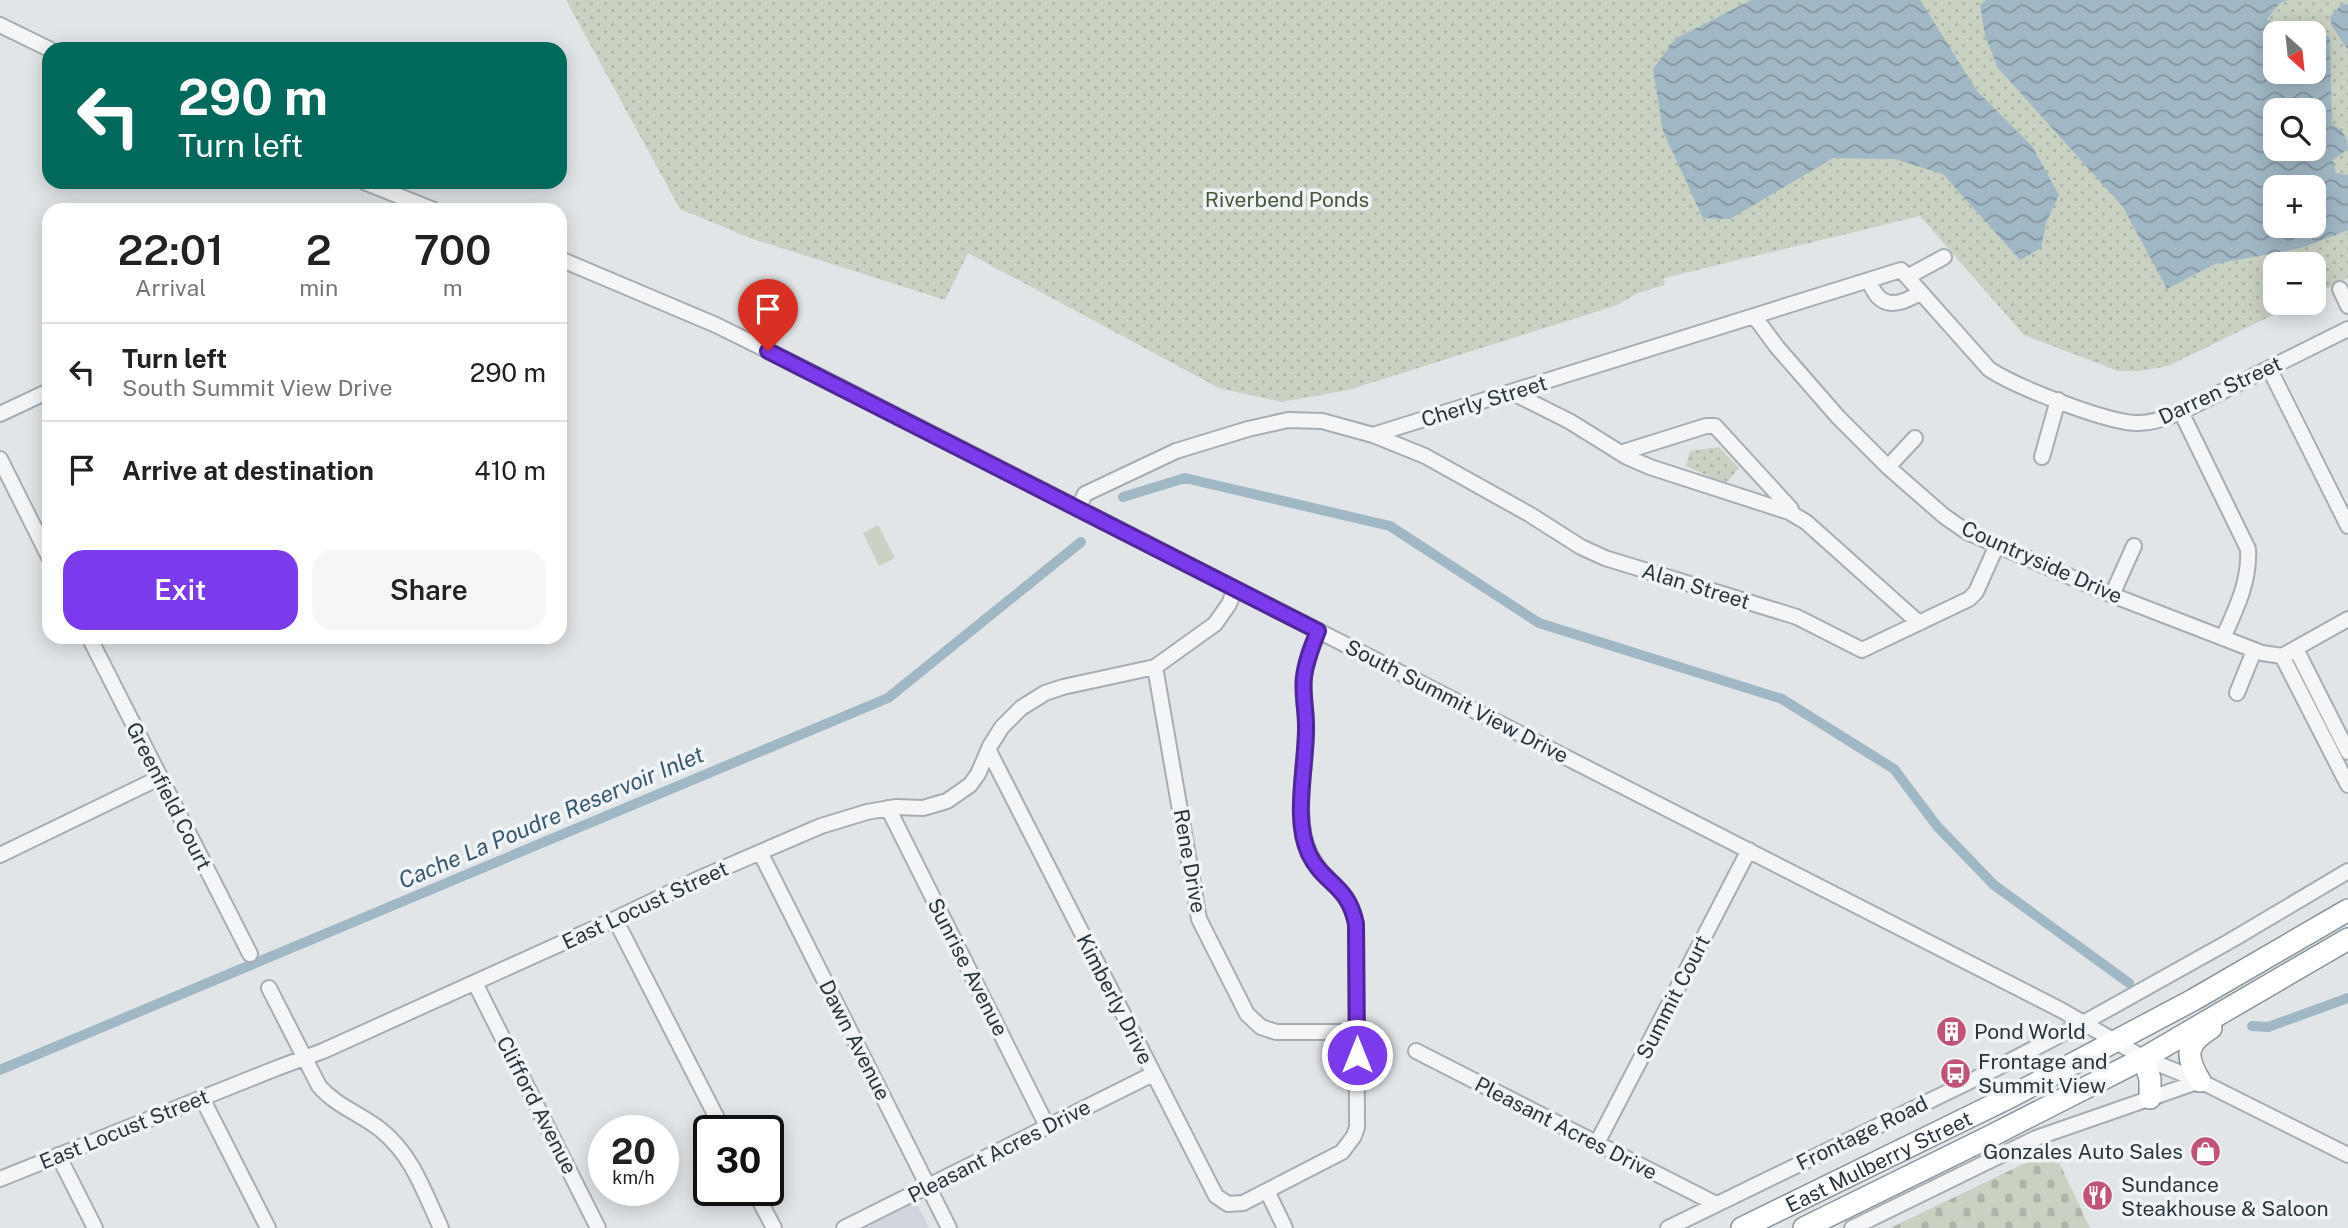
<!DOCTYPE html>
<html lang="en">
<head>
<meta charset="utf-8">
<style>
  body { margin:0; font-family:"Public Sans",sans-serif; background:#f6f6f6; color:#222; height:100vh; display:flex; flex-direction:column; font-size:26px; white-space:nowrap }
  * { box-sizing:border-box; margin:0 }
  p { font-size:23px; color:#767676 }
  .icon { flex:none; width:38px; height:38px; fill:none; stroke:currentColor; stroke-width:2; stroke-linecap:round; stroke-linejoin:round }
  .map { position:relative; flex:1; overflow:hidden }
  .sheet { position:absolute; left:42px; top:203px; width:525px; height:441px; display:flex; flex-direction:column; background:#fff; border-radius:21px; box-shadow:0 4px 18px #0003 }
  .sheet>* { flex:none }
  .guide { position:absolute; left:42px; top:42px; width:525px; height:147px; border-radius:21px; box-shadow:0 4px 18px #0003; background:#00695c; color:#fff; overflow:hidden }
  .needle { width:46px; rotate:153deg }
  .fabs { position:absolute; left:2263px; top:21px; display:grid; gap:14px }
  .fabs a { display:grid; place-items:center; width:63px; height:63px; border-radius:14px; background:#fff; box-shadow:0 4px 18px #0003; font-size:35px }
  .speed { position:absolute; left:588px; top:1115px; display:flex; gap:14px; font-size:35px; font-weight:700; text-align:center }
  .speed>* { display:grid; place-content:center; width:91px; height:91px; border-radius:50%; background:#fff; box-shadow:0 4px 18px #0003; line-height:1 }
  .speed small { font-size:18px; font-weight:400 }
  .speed .limit { border:4px solid #111; border-radius:10px; background:#fff; color:#111 }
  .pin { position:absolute; display:grid; place-items:center; width:60px; height:60px; color:#fff; margin:-72px -30px; border-radius:50% 50% 50% 0; rotate:-45deg; box-shadow:0 0 7px #0007 }
  .pin .icon { rotate:45deg }
  .me { position:absolute; width:77px; margin:-38px; rotate:0deg; stroke-linejoin:round; filter:drop-shadow(0 0 5px #0008) }
  .turn { display:flex; align-items:center; gap:24px; height:147px; padding:0 21px; font-size:32px }
  .turn .icon { width:91px; height:91px; stroke-width:2.5 }
  .turn b { display:block; font-size:49px; line-height:60px }
  .eta { display:flex; justify-content:space-evenly; align-items:center; height:119px; text-align:center }
  .eta b { font-size:42px; font-weight:600; line-height:49px }
  .button { display:flex; gap:14px; margin-top:auto; padding:14px 21px }
  .button a { flex:1; height:80px; border-radius:21px; background:#7c3aed; color:#fff; font-size:28px; font-weight:600; line-height:80px; text-align:center }
  .button a+a { background:#f6f6f6; color:#222 }
  ul { padding:0; list-style:none }
  li { display:flex; align-items:center; gap:21px; height:98px; padding:0 21px; border-top:2px solid #e0e0e0 }
  li div { flex:1 }
  li b { display:block; font-size:26px }
  li em { font-style:normal }
  .map>svg:first-child { display:block }
  .built { fill:#cfd5da }
  .green { fill:url(#green-dots); fill-rule:evenodd }
  .cemetery { fill:url(#cemetery-stones) }
  .pitch { fill:#c9d1c3 }
  .water { fill:url(#water-waves); fill-rule:evenodd }
  .lines { fill:none; stroke-linecap:round; stroke-linejoin:round }
  .canal { stroke:#a0b8c5; stroke-width:10 }
  .minor-casing { stroke:#a7adb2; stroke-width:18 }
  .highway-casing { stroke:#8a959d; stroke-width:24 }
  .minor { stroke:#f3f5f7; stroke-width:14 }
  .highway { stroke:#fff; stroke-width:21 }
  .route-casing { stroke:#51269a; stroke-width:18 }
  .route { stroke:#7c3aed; stroke-width:12 }
  .labels { text-anchor:middle; dominant-baseline:central; stroke-width:7; stroke-linejoin:round; paint-order:stroke }
  .park-label { font-size:21px; fill:#45583a; stroke:#f0f4f6 }
  .street-label { font-size:21px; fill:#2b353e; stroke:#f0f4f6 }
  .poi-label { font-size:21px; fill:#2b353e; stroke:#f0f4f6; text-anchor:start }
  .water-label { font-size:23px; font-style:italic; fill:#395a6e; stroke:#f0f4f6 }
</style>
</head>
<body>
<div class="map">
<svg width="2348" height="1228" viewBox="0 0 2348 1228">
  <defs>
    <pattern id="green-dots" width="8" height="8" patternUnits="userSpaceOnUse" patternTransform="scale(1.75)"><rect width="8" height="8" fill="#c9d1c3"/><path d="M2 2h.1M6 6h.1" fill="none" stroke="#adb4a9" stroke-width="1.8" stroke-linecap="round"/></pattern>
    <pattern id="cemetery-stones" width="16" height="16" patternUnits="userSpaceOnUse" patternTransform="scale(1.75)"><rect width="16" height="16" fill="#c9d1c3"/><path d="M2 7V4a2 2 0 0 1 4 0v3zM10 15v-3a2 2 0 0 1 4 0v3z" fill="#adb4a9"/></pattern>
    <pattern id="water-waves" width="16" height="10" patternUnits="userSpaceOnUse" patternTransform="scale(1.75)"><rect width="16" height="10" fill="#a0b8c5"/><path d="M0 5q4-4 8 0t8 0" fill="none" stroke="#8396a1"/></pattern>
  </defs>
  <rect width="100%" height="100%" fill="#e1e5e8"/>
  <path class="built" d="M916,1202L929,1228H865Z"/>
  <path class="green" d="M566,0H2348V278L2314,295V264H2275V303H2298L2168,366L2140,371H2118L2024,335L1920,216L1664,278L1665,285L1638,293L1617,305L1583,316L1348,390L1281,402L1219,388L968,253L945,300L750,238L680,209ZM2275,33H2314V72H2275ZM2275,110H2314V149H2275ZM2275,187H2314V226H2275Z
    M1719,447L1739,468L1725,484L1686,466L1690,451Z"/>
  <path class="cemetery" d="M2053,1150L2090,1228H1890Z"/>
  <path class="pitch" d="M878,525L895,558L879,566L863,533Z"/>
  <path class="water" d="M1751,0H1920L1977,91L2032,146L2059,195L2046,223L2041,248L2020,260L1943,174L1895,159L1833,158L1730,219L1703,218L1663,131L1653,69L1675,39Z
    M1986,0H2288L2280,3L2267,19L2286,29L2311,28L2330,37L2332,124C2342,131 2348,135 2348,149L2333,160L2336,173L2348,175V230L2301,248L2215,264L2167,289L2123,207L1998,68L1985,36L1980,5ZM2275,33H2314V72H2275ZM2275,110H2314V149H2275ZM2275,187H2314V226H2275Z
    M2348,4V50L2332,26L2330,17L2341,5Z"/>
  <g class="lines">
    <path class="canal" d="M1123,497L1185,478L1390,526L1539,623L1782,699L1894,769L1937,826L1994,885L2129,983
      M2252,1026L2268,1027L2348,998
      M0,1070L888,698L1081,542"/>
    <defs>
      <path id="minor" d="M0,25L49,49
        M364,182L434,210
        M560,259L716,325L825,379L2061,1010L2144,1058L2200,1081L2348,1155
        M1907,277L1944,257
        M1869,280C1879,310 1898,307 1921,292
        M2340,289L2348,306
        M1754,316L1777,347L1838,417L1888,467L1944,516L1967,532L2112,595L2262,653L2282,656L2348,619
        M2269,368L2348,526
        M1511,392L1569,421L1627,457L1650,467L1789,512L1806,522L1919,623
        M2181,412L2248,549C2250,581 2236,609 2223,638
        M0,414L49,391
        M1373,435L1901,270L1989,369C2014,386 2109,424 2139,423C2154,423 2167,417 2181,412L2348,329
        M1620,453L1706,426H1715L1791,509
        M2042,457L2058,400
        M0,459L49,557
        M1888,467L1915,438
        M1078,509L1085,494L1176,451L1248,429L1288,420L1322,421L1373,435L1425,456L1529,514L1581,547L1605,558L1797,617L1862,650L1969,599L1976,592L1997,545
        M2112,595L2134,546
        M89,637L250,954
        M2296,649L2348,752
        M2282,656L2348,785
        M1155,667L1199,919L1247,1014L1261,1027L1276,1032H1357
        M2237,693L2254,651
        M989,751L1216,1196L1228,1204L1243,1203L1342,1152L1354,1136L1357,1127L1356,924C1348,884 1325,885 1310,854C1292,818 1307,764 1306,725C1306,709 1302,693 1304,677C1306,661 1312,646 1318,631
        M888,808L1047,1126
        M760,852L949,1228
        M0,855L159,778
        M615,919L723,1130
        M475,983L598,1228
        M269,988L319,1086C336,1106 361,1114 381,1130C413,1156 424,1192 441,1228
        M1416,1051L1716,1204
        M202,1098L268,1228
        M1597,1143L1749,850
        M58,1155L95,1228
        M0,1179L277,1068L323,1051L615,919L698,879L821,826L867,812L896,807L923,808L947,801L970,785L978,774L990,746L1002,727L1021,708L1045,693L1063,687L1155,667L1215,624L1229,604L1235,589
        M754,1190L774,1228
        M1267,1191L1285,1228
        M844,1228L1153,1074
        M1668,1228L1987,1073L2083,1023L2230,941L2348,871
        M1852,1228L2036,1138L2200,1081"/>
      <g id="highway">
        <path d="M2144,1058L2150,1079V1098"/>
        <path d="M2200,1081C2185,1056 2185,1044 2211,1028"/>
        <path id="s1" d="M1742,1228L2012,1096L2193,1000L2348,910"/>
        <path d="M1804,1228L1991,1136L2144,1058L2348,939"/>
      </g>
    </defs>
    <use href="#minor" class="minor-casing"/>
    <use href="#highway" class="highway-casing"/>
    <use href="#minor" class="minor"/>
    <use href="#highway" class="highway"/>
  </g>
  <g class="lines">
    <defs>
      <path id="route" d="M768,351L1318,631C1312,646 1306,661 1304,677C1302,693 1306,709 1306,725C1307,764 1292,818 1309,854C1324,885 1348,884 1356,924L1357,1055"/>
    </defs>
    <use href="#route" class="route-casing"/>
    <use href="#route" class="route"/>
  </g>
  <defs>
    <symbol id="building-disc" viewBox="-11 -11 22 22"><circle r="9.5" fill="#c05377" stroke="#f0f4f6"/><path d="M-4-6H4V6H1V3H-1V6H-4ZM-2.5-4.3h1.7v1.8h-1.7ZM.8-4.3h1.7v1.8H.8ZM-2.5-1h1.7V.8h-1.7ZM.8-1h1.7V.8H.8Z" fill="#fff"/></symbol>
    <symbol id="bus-disc" viewBox="-11 -11 22 22"><circle r="9.5" fill="#c05377" stroke="#f0f4f6"/><path d="M-5-6H5V4H4V6H2V4H-2V6H-4V4H-5ZM-3.5-4V0h7V-4ZM-3.5 1.2v1.5H-2V1.2ZM2 1.2v1.5H3.5V1.2Z" fill="#fff"/></symbol>
    <symbol id="shop-disc" viewBox="-11 -11 22 22"><circle r="9.5" fill="#c05377" stroke="#f0f4f6"/><path d="M-5-2.5h2.3a2.7 3.5 0 0 1 5.4 0H5L5.5 6h-11ZM-1.5-2.5h3a1.5 2.3 0 0 0-3 0Z" fill="#fff"/></symbol>
    <symbol id="restaurant-disc" viewBox="-11 -11 22 22"><circle r="9.5" fill="#c05377" stroke="#f0f4f6"/><path d="M-5-6h1v4h1v-4h1v4h1v-4h1v5L-1.5 .5V6h-2V.5L-5-1ZM5-6V6H3V1.5H1.5Q1.5-4 5-6Z" fill="#fff"/></symbol>
  </defs>
  <g fill-rule="evenodd">
    <use href="#building-disc" x="1934" y="1014" width="35" height="35"/>
    <use href="#bus-disc" x="1938" y="1056" width="35" height="35"/>
    <use href="#shop-disc" x="2188" y="1134" width="35" height="35"/>
    <use href="#restaurant-disc" x="2080" y="1178" width="35" height="35"/>
  </g>
  <g class="labels">
    <g class="park-label">
      <text x="1287" y="199">Riverbend Ponds</text>
    </g>
    <g class="street-label">
      <text transform="translate(2220 390) rotate(-25)">Darren Street</text>
      <text transform="translate(1484 401) rotate(-17)">Cherly Street</text>
      <text transform="translate(2042 562) rotate(24)">Countryside Drive</text>
      <text transform="translate(1696 586) rotate(17)">Alan Street</text>
      <text transform="translate(1457 701) rotate(27)">South Summit View Drive</text>
      <text transform="translate(169 796) rotate(63)">Greenfield Court</text>
      <text transform="translate(1190 861) rotate(80)">Rene Drive</text>
      <text transform="translate(645 905) rotate(-25)">East Locust Street</text>
      <text transform="translate(968 967) rotate(63)">Sunrise Avenue</text>
      <text transform="translate(1673 997) rotate(-63)">Summit Court</text>
      <text transform="translate(1115 999) rotate(63)">Kimberly Drive</text>
      <text transform="translate(855 1040) rotate(63)">Dawn Avenue</text>
      <text transform="translate(537 1105) rotate(63)">Clifford Avenue</text>
      <text transform="translate(1566 1128) rotate(27)">Pleasant Acres Drive</text>
      <text transform="translate(124 1129) rotate(-22)">East Locust Street</text>
      <text transform="translate(1862 1133) rotate(-26)">Frontage Road</text>
      <text transform="translate(999 1151) rotate(-27)">Pleasant Acres Drive</text>
      <text stroke="none"><textPath href="#s1" startOffset="152">East Mulberry Street</textPath></text>
    </g>
    <g class="poi-label">
      <text x="1974" y="1031">Pond World</text>
      <text x="1978" y="1061">Frontage and<tspan x="1978" dy="24">Summit View</tspan></text>
      <text x="2183" y="1151" text-anchor="end">Gonzales Auto Sales</text>
      <text x="2121" y="1184">Sundance<tspan x="2121" dy="24">Steakhouse &amp; Saloon</tspan></text>
    </g>
    <g class="water-label">
      <text transform="translate(551 817) rotate(-23)">Cache La Poudre Reservoir Inlet</text>
    </g>
  </g>
</svg>
<div class="fabs">
<a><svg class="needle" viewBox="-14 -14 28 28"><path d="M0-13l5 13h-10z" fill="#e53935"/><path d="M0 13l5-13h-10z" fill="#767676"/></svg></a>
<a><svg class="icon" aria-label="search" viewBox="0 0 24 24"><circle cx="10" cy="10" r="6"/><path d="M15 15l6 6"/></svg></a>
<a>+</a>
<a>−</a>
</div>
<div class="speed"><div>20<small>km/h</small></div><div class="limit">30</div></div>
<div class="pin" style="left:768px;top:351px;background:#d93025"><svg class="icon" aria-label="arrive" viewBox="0 0 24 24"><path d="M6 21V4h12l-3 4 3 4H6"/></svg></div>
<svg class="me" style="left:1357px;top:1055px" viewBox="-20 -20 40 40"><circle r="17" fill="#7c3aed" stroke="#fff" stroke-width="3"/><path d="M0-11L8 9 0 5-8 9z" fill="#fff"/></svg>
<div class="guide">
<div class="turn"><svg class="icon" aria-label="left" viewBox="0 0 24 24"><path d="M17 20v-9H6M10 6l-5 5 5 5"/></svg><div><b>290 m</b>Turn left</div></div>
</div>
<section class="sheet">
<div class="eta">
<div><b>22:01</b><p>Arrival</p></div>
<div><b>2</b><p>min</p></div>
<div><b>700</b><p>m</p></div>
</div>
<ul>
<li><svg class="icon" aria-label="left" viewBox="0 0 24 24"><path d="M17 20v-9H6M10 6l-5 5 5 5"/></svg><div><b>Turn left</b><p>South Summit View Drive</p></div><em>290 m</em></li>
<li><svg class="icon" aria-label="arrive" viewBox="0 0 24 24"><path d="M6 21V4h12l-3 4 3 4H6"/></svg><div><b>Arrive at destination</b></div><em>410 m</em></li>
</ul>
<div class="button"><a>Exit</a><a>Share</a></div>
</section>
</div>
</body>
</html>
